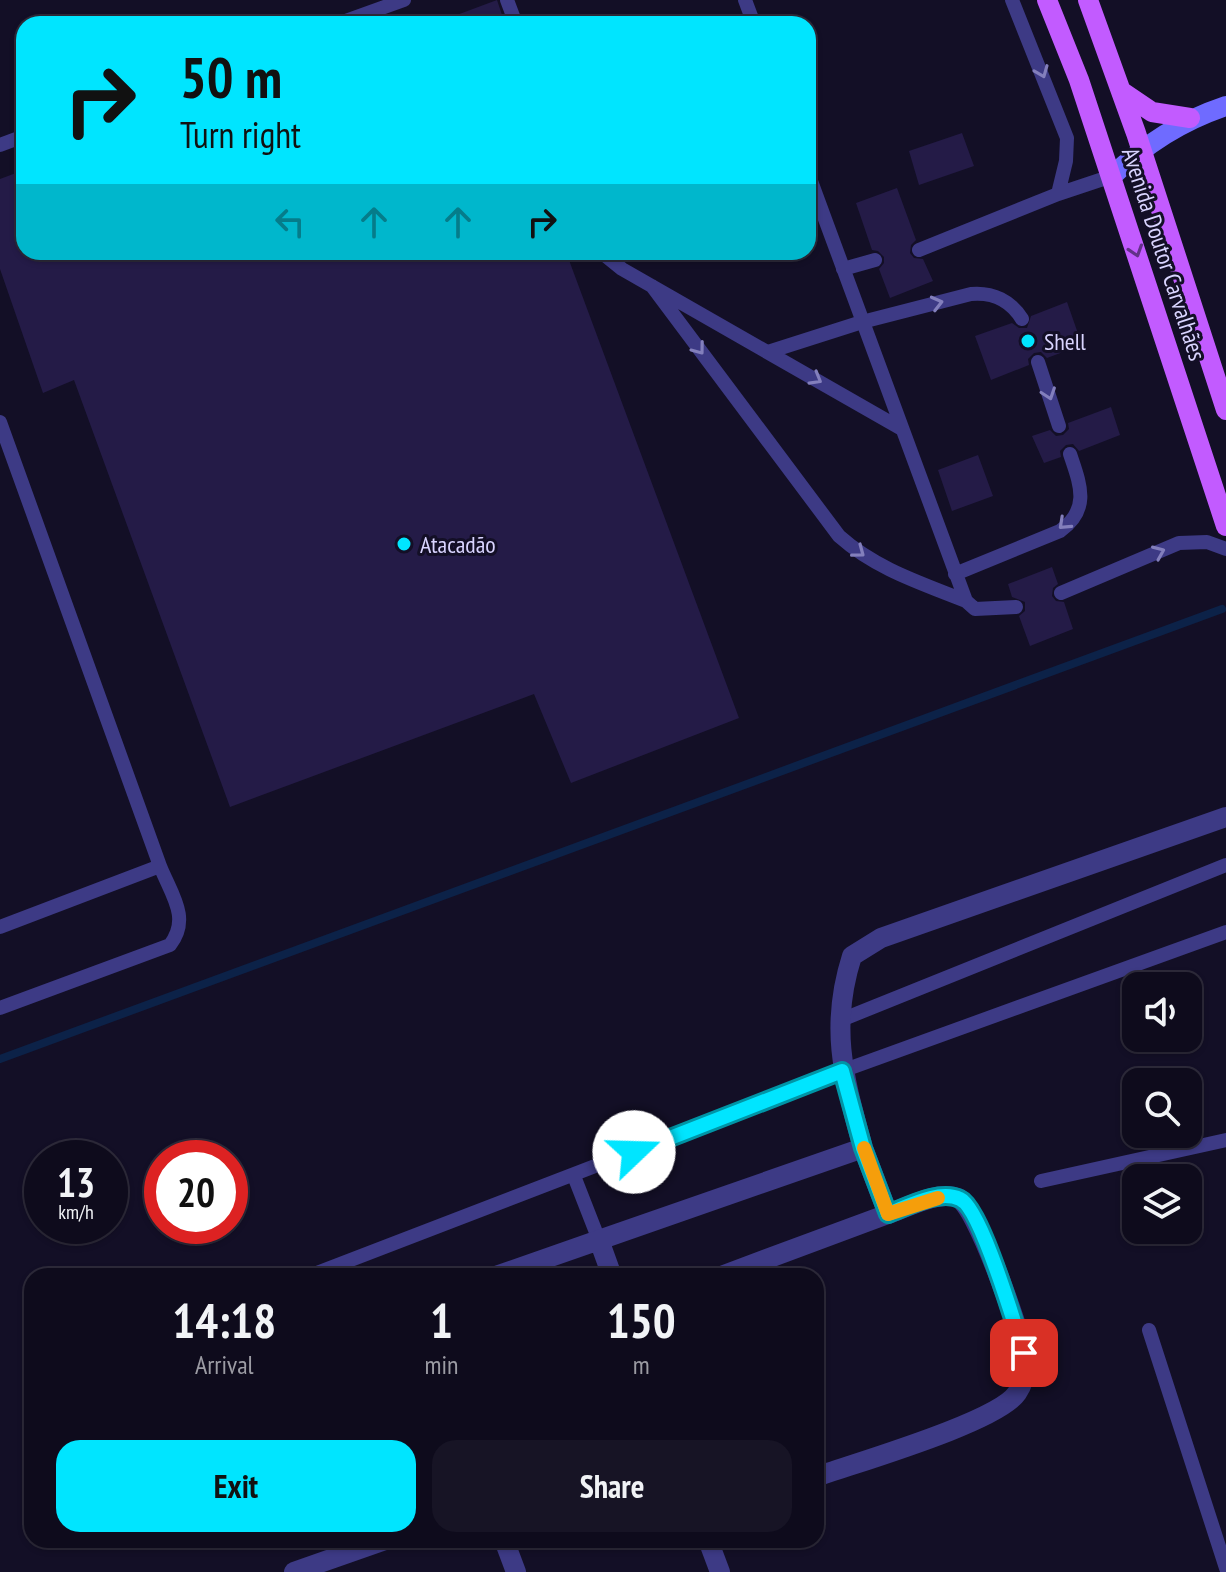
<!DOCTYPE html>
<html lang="en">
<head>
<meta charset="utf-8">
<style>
  body { margin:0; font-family:"PT Sans Narrow",sans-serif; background:#171425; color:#f1f3f6; height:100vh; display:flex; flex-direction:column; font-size:30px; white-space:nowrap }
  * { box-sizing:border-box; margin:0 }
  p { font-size:26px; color:#9b9ba3 }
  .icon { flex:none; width:44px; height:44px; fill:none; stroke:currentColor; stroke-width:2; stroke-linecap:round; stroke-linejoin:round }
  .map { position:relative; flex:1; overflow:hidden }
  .details { position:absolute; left:24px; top:1268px; width:800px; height:280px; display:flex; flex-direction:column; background:#0e0b1c; border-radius:24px; box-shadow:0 2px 6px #0004,0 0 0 2px #2e2b3b }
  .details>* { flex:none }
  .top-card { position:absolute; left:16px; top:16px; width:800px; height:244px; border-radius:24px; box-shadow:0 2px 6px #0004,0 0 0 2px #2e2b3b; background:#00e5ff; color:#111; overflow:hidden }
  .fabs { position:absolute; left:1122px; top:972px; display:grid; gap:16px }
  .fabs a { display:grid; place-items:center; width:80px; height:80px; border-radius:16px; background:#0e0b1c; box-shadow:0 2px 6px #0004,0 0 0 2px #2e2b3b; font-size:40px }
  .speed { position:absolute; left:24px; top:1140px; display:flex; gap:16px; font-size:40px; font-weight:700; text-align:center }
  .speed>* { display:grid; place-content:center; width:104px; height:104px; border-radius:50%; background:#0e0b1c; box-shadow:0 2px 6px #0004,0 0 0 2px #2e2b3b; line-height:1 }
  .speed small { font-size:20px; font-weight:400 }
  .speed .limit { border:12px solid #d22; background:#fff; color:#111 }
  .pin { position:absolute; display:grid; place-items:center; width:68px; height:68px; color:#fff; margin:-34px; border-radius:16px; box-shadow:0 4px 12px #0006 }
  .me { position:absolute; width:88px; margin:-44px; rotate:69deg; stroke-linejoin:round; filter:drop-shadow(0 0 6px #0008) }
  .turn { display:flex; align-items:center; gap:28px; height:168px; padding:0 32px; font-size:36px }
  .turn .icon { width:104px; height:104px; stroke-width:2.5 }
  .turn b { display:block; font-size:56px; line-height:68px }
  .lanes { display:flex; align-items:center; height:76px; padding:0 32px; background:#0003; justify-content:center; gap:40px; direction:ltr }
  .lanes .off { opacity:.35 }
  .eta { display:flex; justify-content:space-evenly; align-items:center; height:136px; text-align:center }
  .eta b { font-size:48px; font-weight:700; line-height:56px }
  .cta { display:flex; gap:16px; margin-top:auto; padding:16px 32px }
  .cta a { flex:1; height:92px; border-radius:24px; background:#00e5ff; color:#111; font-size:32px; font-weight:700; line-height:92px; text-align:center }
  .cta a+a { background:#171425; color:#f1f3f6 }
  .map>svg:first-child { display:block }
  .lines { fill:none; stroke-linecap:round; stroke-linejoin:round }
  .stream { stroke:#0c2248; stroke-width:8 }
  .building { fill:#241b47 }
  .service { stroke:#3d3a85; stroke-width:14 }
  .minor { stroke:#3d3a85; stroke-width:20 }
  .secondary { stroke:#6f6bff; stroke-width:20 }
  .primary { stroke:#c25bff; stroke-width:20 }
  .oneway { stroke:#837fbc }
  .oneway2 { stroke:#623188 }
  .route-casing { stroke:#0095a6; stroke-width:20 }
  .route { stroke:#00e5ff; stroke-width:14 }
  .slow { stroke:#f59e0b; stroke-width:14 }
  .poi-dot { fill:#00e5ff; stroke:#130f26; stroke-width:3 }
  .labels { text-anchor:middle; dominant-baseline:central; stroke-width:6; stroke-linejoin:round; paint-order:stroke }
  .street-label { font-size:24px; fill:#d9d4ff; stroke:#130f26 }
  .poi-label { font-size:24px; fill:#d9d4ff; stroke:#130f26; text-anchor:start }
</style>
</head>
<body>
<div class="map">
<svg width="1226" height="1572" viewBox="0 0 1226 1572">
  <rect width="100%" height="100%" fill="#130f26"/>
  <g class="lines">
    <path class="stream" d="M0,1059L1222,609"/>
  </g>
  <path class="building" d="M497,0L505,24H439L438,22Z
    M962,133L974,166L919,185L909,151Z
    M24,170V252H566L739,718L571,783L534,694L230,807L74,380L43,393L0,269V179Z
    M897,188L916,240L911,245L910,253L914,258L923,259L933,281L890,298L879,269L884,263V257L878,251L872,250L856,203Z
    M1067,302L1082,345L1047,358L1041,352L1034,353L1028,359L1029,365L991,380L975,336L1012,323L1019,328H1027L1031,316Z
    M1111,407L1120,435L1079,451L1073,444L1066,445L1060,451L1061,457L1044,463L1032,436L1050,430L1056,436L1063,435L1069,429L1068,423Z
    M978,455L993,496L952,511L938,470Z
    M1052,567L1058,584L1053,588L1052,596L1056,601L1064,602L1073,629L1030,646L1019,616L1025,611V602L1012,597L1008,584Z"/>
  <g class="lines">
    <path class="service" d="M507,0L516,24
      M745,0L754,24
      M337,24L404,0
      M0,145L24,136
      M808,173L966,601L975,609L1016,607
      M1058,194L1112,176
      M919,250L1058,194L1066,161L1067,138L1012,0
      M601,252L622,269L900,428
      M843,269L875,260
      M652,286L839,536C876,569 921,583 966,601
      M768,352L862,322L971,294C993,292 1011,301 1022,319
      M1038,362L1059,426
      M0,422L160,866C171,894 191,918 170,945L0,1008
      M955,574L1060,531C1091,509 1080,484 1070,454
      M1061,593L1179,543L1207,542L1226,549
      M0,927L160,866
      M841,1020L1226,865
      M574,1176L599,1240
      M1041,1181L1226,1140
      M309,1276L842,1071L1226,932
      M1149,1330L1226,1568"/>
    <path class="minor" d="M496,1276L599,1240
      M612,1276L599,1240L863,1148C844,1078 829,1028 852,956L881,938L1226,817
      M721,1276L888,1214L863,1148
      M816,1477C855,1463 998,1422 1017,1393C1025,1381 1027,1366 1024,1352C1019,1329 976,1204 958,1198C937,1190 907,1208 888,1214
      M504,1540L516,1572
      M708,1540L720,1572
      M294,1572L385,1540"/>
    <path class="secondary" d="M1112,176C1146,144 1181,121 1226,106"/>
    <path class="primary" d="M1047,0L1079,80L1226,526
      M1088,0L1136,133L1226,410
      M1121,91L1152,112L1190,118"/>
  </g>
  <defs><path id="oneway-chevron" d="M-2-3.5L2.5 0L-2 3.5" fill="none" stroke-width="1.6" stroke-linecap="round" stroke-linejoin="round" transform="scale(2)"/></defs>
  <g class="oneway">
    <use href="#oneway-chevron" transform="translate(1042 72) rotate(68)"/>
    <use href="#oneway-chevron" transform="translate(937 303) rotate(-14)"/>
    <use href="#oneway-chevron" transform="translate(699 349) rotate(53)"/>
    <use href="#oneway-chevron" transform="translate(816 379) rotate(30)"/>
    <use href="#oneway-chevron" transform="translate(1049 394) rotate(71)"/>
    <use href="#oneway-chevron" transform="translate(1064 524) rotate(137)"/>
    <use href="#oneway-chevron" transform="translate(859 552) rotate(37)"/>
    <use href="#oneway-chevron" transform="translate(1159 552) rotate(-23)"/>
  </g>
  <use class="oneway2" href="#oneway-chevron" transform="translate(1136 251) rotate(72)"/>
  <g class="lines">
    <defs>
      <path id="route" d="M634,1152L842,1071L863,1148L888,1214C907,1207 939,1189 960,1199C981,1208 1015,1326 1024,1353"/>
    </defs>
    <use href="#route" class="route-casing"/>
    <use href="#route" class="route"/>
    <path class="slow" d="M864,1148L888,1214L938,1198"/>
  </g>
  <g class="poi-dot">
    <circle cx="1028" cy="341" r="8"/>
    <circle cx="404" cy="544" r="8"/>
  </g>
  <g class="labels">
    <g class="street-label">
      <text transform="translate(1164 254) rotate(72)">Avenida Doutor Carvalhães</text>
    </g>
    <g class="poi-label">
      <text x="1044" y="341">Shell</text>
      <text x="420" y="544">Atacadão</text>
    </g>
  </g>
</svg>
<div class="fabs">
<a><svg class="icon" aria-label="sound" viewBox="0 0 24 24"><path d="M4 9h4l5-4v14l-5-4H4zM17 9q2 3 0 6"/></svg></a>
<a><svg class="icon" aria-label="search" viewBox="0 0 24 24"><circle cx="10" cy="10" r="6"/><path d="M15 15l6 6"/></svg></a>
<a><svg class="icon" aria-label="layers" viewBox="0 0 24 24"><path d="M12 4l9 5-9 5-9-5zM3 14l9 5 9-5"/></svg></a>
</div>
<div class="speed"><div>13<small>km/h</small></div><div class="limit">20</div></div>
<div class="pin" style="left:1024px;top:1353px;background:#d93025"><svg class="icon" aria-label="arrive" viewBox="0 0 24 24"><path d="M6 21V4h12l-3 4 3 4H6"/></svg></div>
<svg class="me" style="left:634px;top:1152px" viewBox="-20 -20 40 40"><circle r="19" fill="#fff"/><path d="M0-13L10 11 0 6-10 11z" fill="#00e5ff"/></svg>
<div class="top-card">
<div class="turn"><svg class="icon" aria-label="right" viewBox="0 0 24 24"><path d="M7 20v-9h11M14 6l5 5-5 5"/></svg><div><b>50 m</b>Turn right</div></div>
<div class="lanes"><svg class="icon off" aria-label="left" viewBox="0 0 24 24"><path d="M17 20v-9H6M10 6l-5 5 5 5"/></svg><svg class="icon off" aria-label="ahead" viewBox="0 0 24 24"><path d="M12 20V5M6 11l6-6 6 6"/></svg><svg class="icon off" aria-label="ahead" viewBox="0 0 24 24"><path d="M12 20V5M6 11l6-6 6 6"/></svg><svg class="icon" aria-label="right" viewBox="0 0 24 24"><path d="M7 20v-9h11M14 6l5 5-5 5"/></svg></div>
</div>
<section class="details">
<div class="eta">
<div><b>14:18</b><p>Arrival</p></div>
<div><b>1</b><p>min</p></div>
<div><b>150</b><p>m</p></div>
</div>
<div class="cta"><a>Exit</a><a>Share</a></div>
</section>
</div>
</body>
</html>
